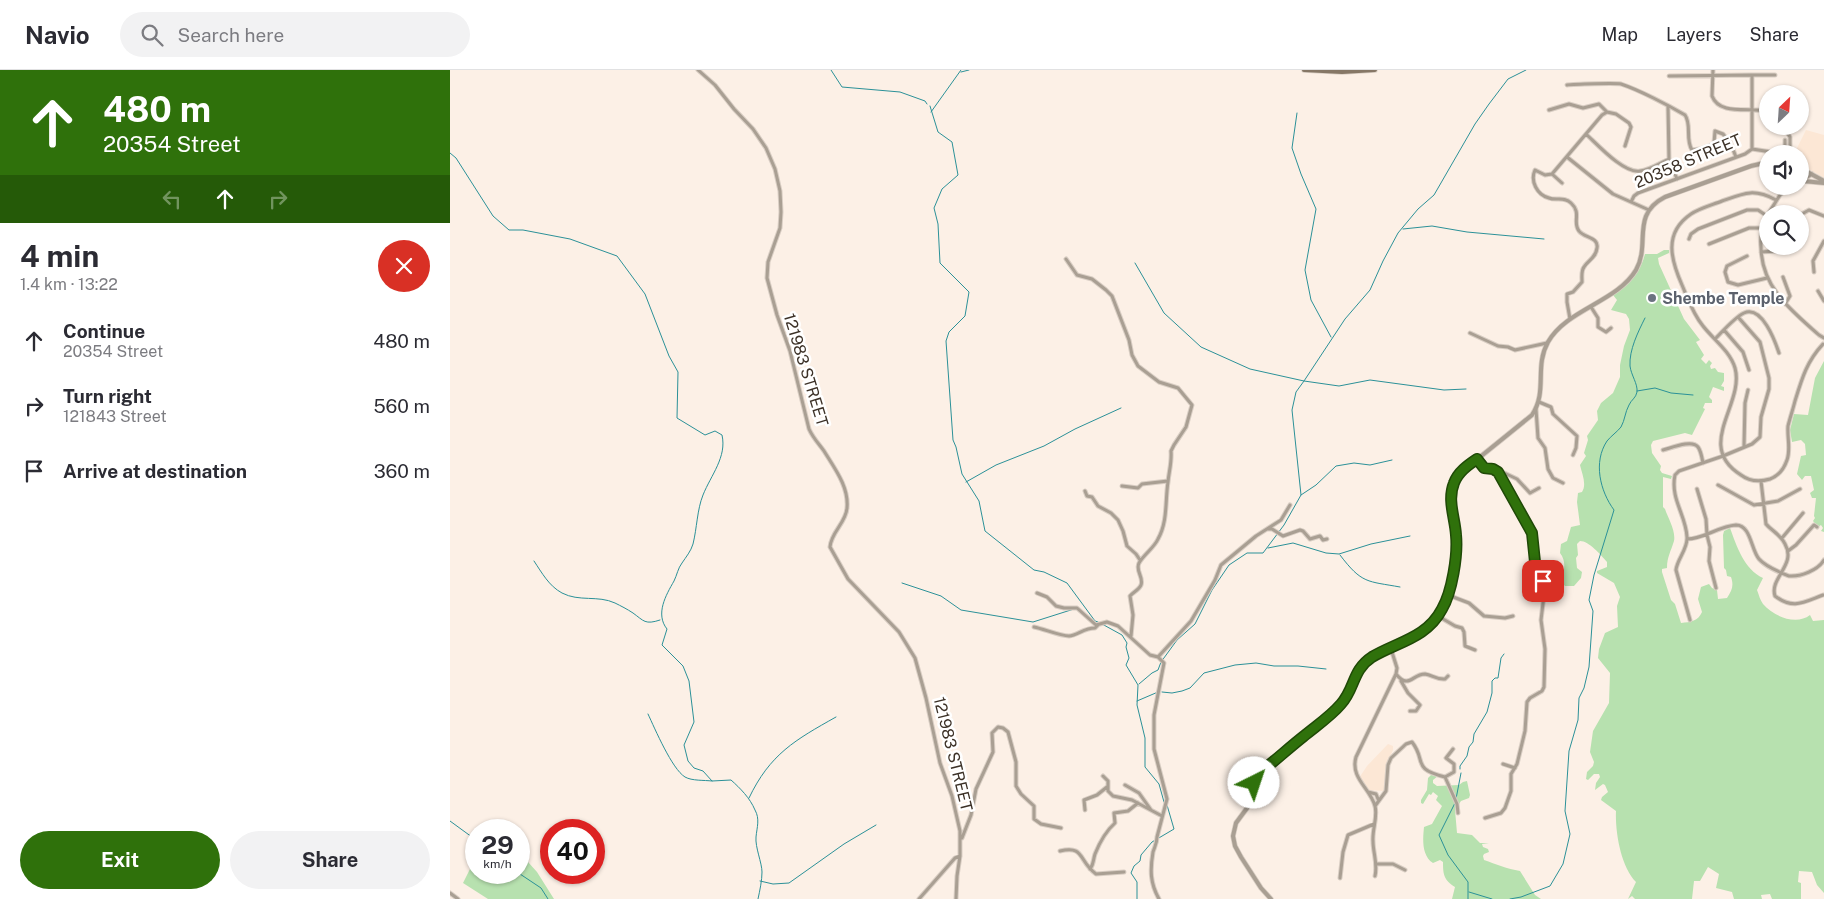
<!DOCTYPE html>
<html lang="en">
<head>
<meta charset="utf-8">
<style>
  body { margin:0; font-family:"Public Sans",sans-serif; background:#f2f2f3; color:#2b2b33; height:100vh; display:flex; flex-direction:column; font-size:19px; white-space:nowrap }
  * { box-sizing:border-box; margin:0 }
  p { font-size:16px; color:#7c7c81 }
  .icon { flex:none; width:28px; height:28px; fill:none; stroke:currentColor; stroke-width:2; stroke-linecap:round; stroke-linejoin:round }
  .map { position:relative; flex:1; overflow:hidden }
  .drawer { display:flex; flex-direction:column; background:#fff; width:450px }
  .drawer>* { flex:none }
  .guide { background:#2f710b; color:#fff; overflow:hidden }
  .needle { width:32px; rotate:25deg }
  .buttons { position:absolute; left:1309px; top:15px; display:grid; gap:10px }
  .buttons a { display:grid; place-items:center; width:50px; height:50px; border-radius:50%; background:#fff; box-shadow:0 1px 4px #0004; font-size:25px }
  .speed { position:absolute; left:15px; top:749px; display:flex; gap:10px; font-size:25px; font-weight:700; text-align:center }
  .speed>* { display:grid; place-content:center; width:65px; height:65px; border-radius:50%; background:#fff; box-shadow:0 1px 4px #0004; line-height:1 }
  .speed small { font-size:12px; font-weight:400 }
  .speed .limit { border:8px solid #d22; background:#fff; color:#111 }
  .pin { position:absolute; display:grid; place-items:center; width:42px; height:42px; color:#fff; margin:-21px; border-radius:10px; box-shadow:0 2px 8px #0006 }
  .me { position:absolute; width:55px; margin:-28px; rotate:41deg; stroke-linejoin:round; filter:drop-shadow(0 0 4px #0008) }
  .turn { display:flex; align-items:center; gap:18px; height:105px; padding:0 20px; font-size:22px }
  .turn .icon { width:65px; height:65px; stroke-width:2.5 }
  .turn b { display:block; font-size:35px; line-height:42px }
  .lanes { display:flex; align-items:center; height:48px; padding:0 20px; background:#0003; justify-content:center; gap:25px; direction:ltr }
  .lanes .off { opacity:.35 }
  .round { display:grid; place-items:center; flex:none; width:52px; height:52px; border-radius:26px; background:#f2f2f3 }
  .head { display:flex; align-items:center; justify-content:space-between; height:85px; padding:0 20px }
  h1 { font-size:30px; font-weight:700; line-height:38px }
  .cta { display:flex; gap:10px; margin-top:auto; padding:10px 20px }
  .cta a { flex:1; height:58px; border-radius:30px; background:#2f710b; color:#fff; font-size:20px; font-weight:700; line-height:58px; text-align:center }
  .cta a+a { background:#f2f2f3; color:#2b2b33 }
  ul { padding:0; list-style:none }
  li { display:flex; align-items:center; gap:15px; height:65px; padding:0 20px }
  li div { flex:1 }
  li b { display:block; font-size:19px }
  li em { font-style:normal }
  header { display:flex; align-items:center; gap:30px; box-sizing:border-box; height:70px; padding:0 25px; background:#fff; border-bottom:1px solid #e1e1e2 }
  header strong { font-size:24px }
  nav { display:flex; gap:28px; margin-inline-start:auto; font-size:18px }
  .search { width:350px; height:45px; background:#f2f2f3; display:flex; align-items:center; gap:12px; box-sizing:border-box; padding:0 18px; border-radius:28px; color:#7c7c81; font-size:19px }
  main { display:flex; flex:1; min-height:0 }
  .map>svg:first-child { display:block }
  .built { fill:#fce7d5 }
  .green { fill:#b7e1af }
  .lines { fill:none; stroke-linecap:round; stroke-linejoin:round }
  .stream { stroke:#2b9198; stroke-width:1 }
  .minor-casing { stroke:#d9cec4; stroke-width:5 }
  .tertiary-casing { stroke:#d9cec4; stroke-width:5.5 }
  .secondary-casing { stroke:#d9cec4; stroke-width:5.5 }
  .minor { stroke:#a99f93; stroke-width:3 }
  .tertiary { stroke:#a99f93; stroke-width:4 }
  .secondary { stroke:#867766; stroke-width:4 }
  .route-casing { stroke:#1f4907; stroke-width:12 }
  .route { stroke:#2f710b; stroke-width:9 }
  .worship-dot { fill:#6b7280; stroke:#fff; stroke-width:2 }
  .labels { text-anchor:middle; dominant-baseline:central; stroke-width:5; stroke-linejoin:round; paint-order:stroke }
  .street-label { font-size:16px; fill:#3c3127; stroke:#fff }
  .worship-label { font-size:16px; font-weight:bold; fill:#5b616d; stroke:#fff; text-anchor:start }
</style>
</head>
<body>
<header>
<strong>Navio</strong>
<div class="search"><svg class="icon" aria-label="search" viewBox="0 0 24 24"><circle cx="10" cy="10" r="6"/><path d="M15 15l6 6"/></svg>Search here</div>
<nav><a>Map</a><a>Layers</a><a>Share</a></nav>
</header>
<main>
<section class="drawer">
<div class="guide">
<div class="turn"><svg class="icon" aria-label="ahead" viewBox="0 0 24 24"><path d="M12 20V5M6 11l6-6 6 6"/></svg><div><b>480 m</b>20354 Street</div></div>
<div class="lanes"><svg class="icon off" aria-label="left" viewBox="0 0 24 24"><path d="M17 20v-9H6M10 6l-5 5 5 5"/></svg><svg class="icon" aria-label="ahead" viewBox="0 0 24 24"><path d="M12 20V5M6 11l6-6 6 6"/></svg><svg class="icon off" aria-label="right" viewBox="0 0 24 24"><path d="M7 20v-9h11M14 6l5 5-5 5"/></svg></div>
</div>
<div class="head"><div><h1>4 min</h1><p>1.4 km · 13:22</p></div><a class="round" style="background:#d93025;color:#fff"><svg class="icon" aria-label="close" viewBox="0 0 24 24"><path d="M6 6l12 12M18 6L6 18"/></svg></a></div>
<ul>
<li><svg class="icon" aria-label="ahead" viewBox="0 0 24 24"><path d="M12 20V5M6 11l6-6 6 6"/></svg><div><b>Continue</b><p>20354 Street</p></div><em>480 m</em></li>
<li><svg class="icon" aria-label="right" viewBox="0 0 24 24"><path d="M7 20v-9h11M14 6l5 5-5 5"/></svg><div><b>Turn right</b><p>121843 Street</p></div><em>560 m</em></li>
<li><svg class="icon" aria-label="arrive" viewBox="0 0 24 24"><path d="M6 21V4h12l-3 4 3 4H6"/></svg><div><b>Arrive at destination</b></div><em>360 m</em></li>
</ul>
<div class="cta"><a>Exit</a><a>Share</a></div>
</section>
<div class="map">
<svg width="1374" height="829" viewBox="0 0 1374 829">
  <rect width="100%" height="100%" fill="#fcf0e6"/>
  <path class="built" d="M1356,60L1374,65V108L1350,94V84H1344Z
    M938,674L943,676V680L937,694L934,721L918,720L909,708L917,696Z"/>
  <path class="green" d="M1214,180H1219V183L1208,188L1209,194L1234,249L1250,270L1246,272L1254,285L1251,289L1256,294L1259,290L1262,293L1260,296L1261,299L1265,298L1268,302L1274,303V311L1271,316L1274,317V321L1263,317L1259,327L1262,330V333H1255L1253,338L1255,339L1242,365L1235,363L1203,371L1201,375L1202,383L1211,396L1210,400L1212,403L1222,406L1221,409L1213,407V437L1215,439C1218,448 1226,461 1224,471C1221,481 1217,487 1217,498L1212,499V502L1221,530L1225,534L1231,553C1241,552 1248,551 1252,542L1248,529L1251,517L1259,514L1262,518L1267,520L1268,529L1277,528C1282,520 1284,516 1281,507L1277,506L1276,500L1274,498L1273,465L1274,461L1280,458C1287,477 1294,499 1313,508L1307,520C1309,525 1310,530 1313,534C1323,546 1346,556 1360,545L1363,551L1374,550V823L1367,815L1362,802L1349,801L1348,812L1351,813V829H1322L1320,824L1311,825L1312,829H1284L1282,822L1266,818L1269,804L1258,797L1250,811H1244L1242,829H1185L1182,826L1178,829L1186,812C1171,797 1165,762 1166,741L1151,730L1152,727L1158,722L1155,715L1153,714L1145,720L1146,713L1150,707L1149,704H1144L1138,710L1136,709L1137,702L1143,696L1144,692L1140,682L1143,661L1159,633L1160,603L1148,588L1149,579L1155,563L1168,557L1167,536L1170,527L1164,513L1147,503V501L1157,497V492C1151,485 1139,471 1130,471L1127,474L1128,485L1126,488L1127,498L1132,502L1131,508L1124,516H1115L1111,512C1114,501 1117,492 1110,483L1111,474L1117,471L1121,457L1130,455L1127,432L1128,423L1132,422C1137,414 1132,404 1130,395L1136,386L1134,383L1138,370L1137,366L1148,350L1147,341L1151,333L1163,323L1170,307V295L1174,276L1180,260L1179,249L1176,244L1161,240L1167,230L1163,225C1179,214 1190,204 1195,184H1207Z
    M1374,291V462L1371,461L1373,458L1371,455L1368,457L1363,451L1365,448L1364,446L1366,428H1362L1360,423L1364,420L1361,406H1355L1352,410L1347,404L1351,386L1356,385L1355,374L1351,370L1342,372L1340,360L1344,344L1358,345L1365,308Z
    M981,705L988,706L983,710V713L987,716L1009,715L1013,712L1017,711L1020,725L1019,728L1011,731L1005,740L1007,763L1022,765L1030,773H1039L1032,774L1033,777L1038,779L1039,782L1034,784L1033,786L1034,790C1046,794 1057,799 1070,801L1085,825L1091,829H1002L1005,817C994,810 993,805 993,792L990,790L983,793C971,785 973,768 974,757L982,754L992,736L986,730L988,726L983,722L981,725L979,724L973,734L971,733V730L977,720L978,708Z
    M69,782L87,802L104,829H38L13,813L26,787V802H69Z"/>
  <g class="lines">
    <path class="stream" d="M381,0L392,17L450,22L475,31L477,34
      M511,2L519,0
      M480,36L488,62L502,72L508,105L492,119L484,138L488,154L490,193L519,222L515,246L499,262L496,271L503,370L506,377L512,404L529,431L535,461L584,500L594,502L617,513L645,551L648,552
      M481,42L511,0
      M847,43L842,78L851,104L866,139L855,200L861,230L881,267
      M0,83L6,88L43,146L59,160H73L120,169L167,186L195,224L219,286L228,302L227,348L255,365L265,361L272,365C277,387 261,405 253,425C247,440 247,458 243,474C241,481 236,487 232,493C228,498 227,505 224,511C216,525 205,544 217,559L212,575L233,596L239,611L244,652L234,675L238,691L244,698L253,701L262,711L281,710C290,718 300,728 305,740C310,749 307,757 306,767C305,777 312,793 312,802C312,810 310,820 308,829
      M953,159L982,156L1017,162L1094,169
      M685,193L714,243L751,277L800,299L854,311L889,316L920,310L994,320L1016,319
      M1187,321L1205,318L1221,323L1243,325
      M516,412L546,395L594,376L625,359L671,338
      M851,425L866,415L886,396L904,393L920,395L942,390
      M818,478L843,473L876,483L889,484L921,474L960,466
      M890,485C912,514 917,511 950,517
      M84,491C92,503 99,516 112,523C129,532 148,525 165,533C171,536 177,539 183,543C194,551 195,555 210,550
      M452,513L491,526L511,540L583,552L624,539
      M652,554L672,565L677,573L676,577L679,588L676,595L688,615L687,635L695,668V697L709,714L714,732
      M689,614L702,603L708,600L711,592L727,570L745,554L762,520L779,495L797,483H813L834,455L851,425L842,340L846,322L854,311L895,249L920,220L933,191L948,163L968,139L984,125L1025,54L1039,34L1058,9L1076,0
      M712,622L722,623L732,621L740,618L754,603L785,595L806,593L824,596H848L876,599
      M687,631L708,622
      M198,644C205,659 222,699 235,707C242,711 254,710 262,711
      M1010,699V696L1017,686L1019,677L1023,672L1024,664L1037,642L1042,623V611L1045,608H1048L1051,588L1054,584
      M299,728C320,684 345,670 386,647
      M1006,729L1011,703
      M1005,733L989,765L998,785L1018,812V829
      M0,751L26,770
      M67,802L91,818L98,829
      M310,811L323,814L339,813L394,774L426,755
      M1019,822L1042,829
      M687,829V812L681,803L684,796L690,791L691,785L702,772L724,759L717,735
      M1060,829L1071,827L1100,816L1113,794L1120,764L1115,741L1119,681L1128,650L1129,628L1134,618L1139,597L1143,541L1139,530L1144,505L1164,440C1150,421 1143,392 1157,371C1161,366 1167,362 1171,357C1175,350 1175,342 1179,335C1181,330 1186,328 1187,322C1188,314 1181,305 1180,296C1179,280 1188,262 1195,248"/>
    <defs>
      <path id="minor" d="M248,0L265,15L284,39L303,59L316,78L325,99L330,121L331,142L330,158L318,192L317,208L327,245L340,281L359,359C363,368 369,374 374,381C385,399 399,417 397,438C396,453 381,462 380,477L398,509L449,562L465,588L476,628L490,693L502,726L510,761V786L507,806L506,829
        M1263,0L1262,26C1270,47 1303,36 1318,42
        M1302,5H1325
        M1117,15C1124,14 1166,13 1171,14C1189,20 1218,35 1235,45C1242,55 1235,69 1242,80L1250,79L1277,69L1280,72L1286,87
        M1218,36L1219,89L1227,109
        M1099,40L1119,34L1133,38L1149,34L1157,42
        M1333,56L1340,67V84
        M1136,64C1147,74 1174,104 1190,101C1200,100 1210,93 1219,89
        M1264,73L1265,61L1273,64L1277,69
        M1302,79L1328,83L1335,78V70
        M1117,87L1163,124L1199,140
        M1102,104L1112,113
        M1350,112L1362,104
        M1326,130C1304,118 1294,123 1272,131C1262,135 1250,138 1241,144C1213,163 1221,190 1232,215C1238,229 1243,244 1253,256C1263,269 1280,281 1285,298C1295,334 1244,376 1291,405C1299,411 1310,412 1320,409C1328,406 1334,399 1337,390C1341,379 1337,368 1338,356C1340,348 1343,339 1345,331C1352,308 1357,291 1373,274
        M1181,132L1184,126L1188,123L1295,84L1302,79V5L1219,6
        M1318,144C1312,154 1310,167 1311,178C1312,218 1341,240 1369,265L1374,268
        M1318,144L1330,125L1340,116
        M1350,145L1359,140L1374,146
        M1239,169L1241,164L1248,159L1297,140H1308L1317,146
        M1259,174L1299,158H1313
        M1311,182L1328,181L1335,176
        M1297,186L1277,196L1275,202L1278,212L1288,215L1317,208
        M616,189L627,205L642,209L656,220L662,226L679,270L682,285L688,296L709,312L728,318L742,335L736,357L724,375L721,381C722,392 719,401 718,412C715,431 718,451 708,469C704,478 694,484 689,493C685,501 694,507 691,515C689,520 683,522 680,526L683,545L681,566
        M1364,202L1363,191L1374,171
        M1333,207L1340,226L1335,234
        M1368,221L1374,231
        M1141,237L1148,248V257L1156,262L1161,258
        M1120,249L1117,232V224L1123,222L1132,212C1132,206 1131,201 1134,197C1138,190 1146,188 1147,178C1149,167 1134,168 1129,161C1122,152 1132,143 1121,133C1114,126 1106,131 1099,128C1087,125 1080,111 1085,100L1095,105L1102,104L1152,45L1157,42L1166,44L1179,53L1181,57L1175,76
        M1274,260L1293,282L1299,300
        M1020,263L1048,276L1058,277L1065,280L1097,273
        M1265,269C1272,262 1285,247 1294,243C1312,235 1325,271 1329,283
        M1089,332L1101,337L1103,344L1127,366L1126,378L1123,385
        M1086,339L1088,368L1095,378L1098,399L1103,408L1113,413
        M1294,377L1295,333L1298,320
        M1213,380C1221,378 1242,369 1248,377C1251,381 1252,388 1253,393
        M1027,389L1034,398L1043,399L1048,402L1082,463L1085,492L1095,517L1091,550L1095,579L1094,617L1092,621L1080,628L1077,632L1075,661L1067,694L1061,704V721L1055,738L1051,743L1035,748
        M1048,400L1067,409L1080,423L1089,418
        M1311,411L1316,454C1322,461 1331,465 1335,474C1347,495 1319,508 1325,526C1343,540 1354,532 1373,525
        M1268,415L1304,435L1328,431L1350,419
        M672,416L688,418L692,414L718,411
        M1247,419L1256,449L1257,465L1260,477L1259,491L1266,518
        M635,421L637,426L642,427L648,436L661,443L668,450L673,461L677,476L686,484L690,490
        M817,459H822L833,466L850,460L853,461L860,469L870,466L873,470L877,469
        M1332,468L1353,443
        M1237,469C1254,469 1269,456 1286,455C1301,455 1301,480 1309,489C1316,497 1329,502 1339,506C1351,507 1368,500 1374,490
        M1338,481L1346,475L1364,455L1367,457
        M587,523L597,527L606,536L614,538H627L646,555L657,552L668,556L700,585L708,587L714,593L704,645V679L717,729L707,767C707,773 705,776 703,782C700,800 700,813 709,829
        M998,525L1019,533L1034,546L1055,548L1063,546
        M988,546L1005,556L1012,558L1014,562L1015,576L1025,580
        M1240,550L1226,500C1227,489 1238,479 1237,467C1236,445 1220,429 1225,405L1229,401L1273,386L1302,374L1310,367L1311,347L1319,319V308L1310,272L1288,247
        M584,557C594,559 610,566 619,566C628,565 634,558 645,558L648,555
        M708,587L741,551L765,510L771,495L806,466L831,450L840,435
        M946,604C959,620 962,604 975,604C982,605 987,610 995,609L998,606
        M951,611L958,623L970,635L966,641H960
        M1053,694L1065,698
        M653,706L658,711V721L663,726L682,730L712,746
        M995,707L1004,702V694L996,688L1003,679
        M675,715L689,723L701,740
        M918,722L926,724L928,729
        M925,736L936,721L938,695L941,688L956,674L962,672C977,691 961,699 995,707L1007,734L1008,743
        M635,740L634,730L647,725L657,717
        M512,768L521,745L526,719L543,682L542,663L548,657L553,658L558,662L566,692V716L571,724L584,736V749L591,754L611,758
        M610,781C635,775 628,791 646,804L674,802
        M926,794H943L955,800
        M640,799C644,794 643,790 645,784C649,774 656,761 665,753L664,743L678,741L688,733
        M925,806C928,794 923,783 923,771C922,760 928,747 925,736C920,718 900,708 906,687L946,604L947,598L941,579
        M890,808L893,782L898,765L924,754
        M0,823L8,829
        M469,829L505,788L510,786"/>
      <path id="tertiary" d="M1350,98L1374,111
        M1353,111L1374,113
        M821,829L811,818L791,787L785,776L783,766L786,753L800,734L804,714L810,704C835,679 867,660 891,635C902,623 902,605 915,593C923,586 932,583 942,579C964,569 985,558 995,534C1002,517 1008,485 1007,467C1006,445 996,425 1009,404L1082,345C1098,321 1084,297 1098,272C1117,239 1167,232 1186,200C1201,174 1180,145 1215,127L1301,96L1318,92"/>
      <path id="secondary" d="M854,0L892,2L925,0"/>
    </defs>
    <use href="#minor" class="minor-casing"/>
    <use href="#tertiary" class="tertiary-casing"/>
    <use href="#secondary" class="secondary-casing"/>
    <use href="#minor" class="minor"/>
    <use href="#tertiary" class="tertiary"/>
    <use href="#secondary" class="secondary"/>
  </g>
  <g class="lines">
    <defs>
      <path id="route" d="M804,713L813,700C827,689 840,677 854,666C866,656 881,646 891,634C905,619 902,600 922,587C947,572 977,568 992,539C1002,522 1008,485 1006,465C1005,448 997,430 1004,413C1008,402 1018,395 1027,389L1034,398L1043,399L1048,402L1082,463L1085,492L1093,511"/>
    </defs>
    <use href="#route" class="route-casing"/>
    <use href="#route" class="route"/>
  </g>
  <circle class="worship-dot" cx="1202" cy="228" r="5"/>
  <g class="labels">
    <g class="street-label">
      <text transform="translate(1238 91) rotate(-23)">20358 STREET</text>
      <text transform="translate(356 300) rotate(73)">121983 STREET</text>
      <text transform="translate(503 684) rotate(76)">121983 STREET</text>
    </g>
    <g class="worship-label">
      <text x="1212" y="228">Shembe Temple</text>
    </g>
  </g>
</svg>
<div class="buttons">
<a><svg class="needle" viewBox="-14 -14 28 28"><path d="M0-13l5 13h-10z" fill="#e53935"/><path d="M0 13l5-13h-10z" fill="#7c7c81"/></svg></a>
<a><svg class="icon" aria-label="sound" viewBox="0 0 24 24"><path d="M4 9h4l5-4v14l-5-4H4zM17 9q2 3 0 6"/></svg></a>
<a><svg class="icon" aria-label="search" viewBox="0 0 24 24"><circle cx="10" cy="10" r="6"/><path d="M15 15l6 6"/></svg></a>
</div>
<div class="speed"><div>29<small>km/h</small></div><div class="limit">40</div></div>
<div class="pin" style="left:1093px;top:511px;background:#d93025"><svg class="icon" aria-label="arrive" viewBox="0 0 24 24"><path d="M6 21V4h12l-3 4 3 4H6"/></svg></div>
<svg class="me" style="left:804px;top:713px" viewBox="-20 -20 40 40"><circle r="19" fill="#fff"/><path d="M0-13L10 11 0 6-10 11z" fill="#2f710b"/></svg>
</div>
</main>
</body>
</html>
